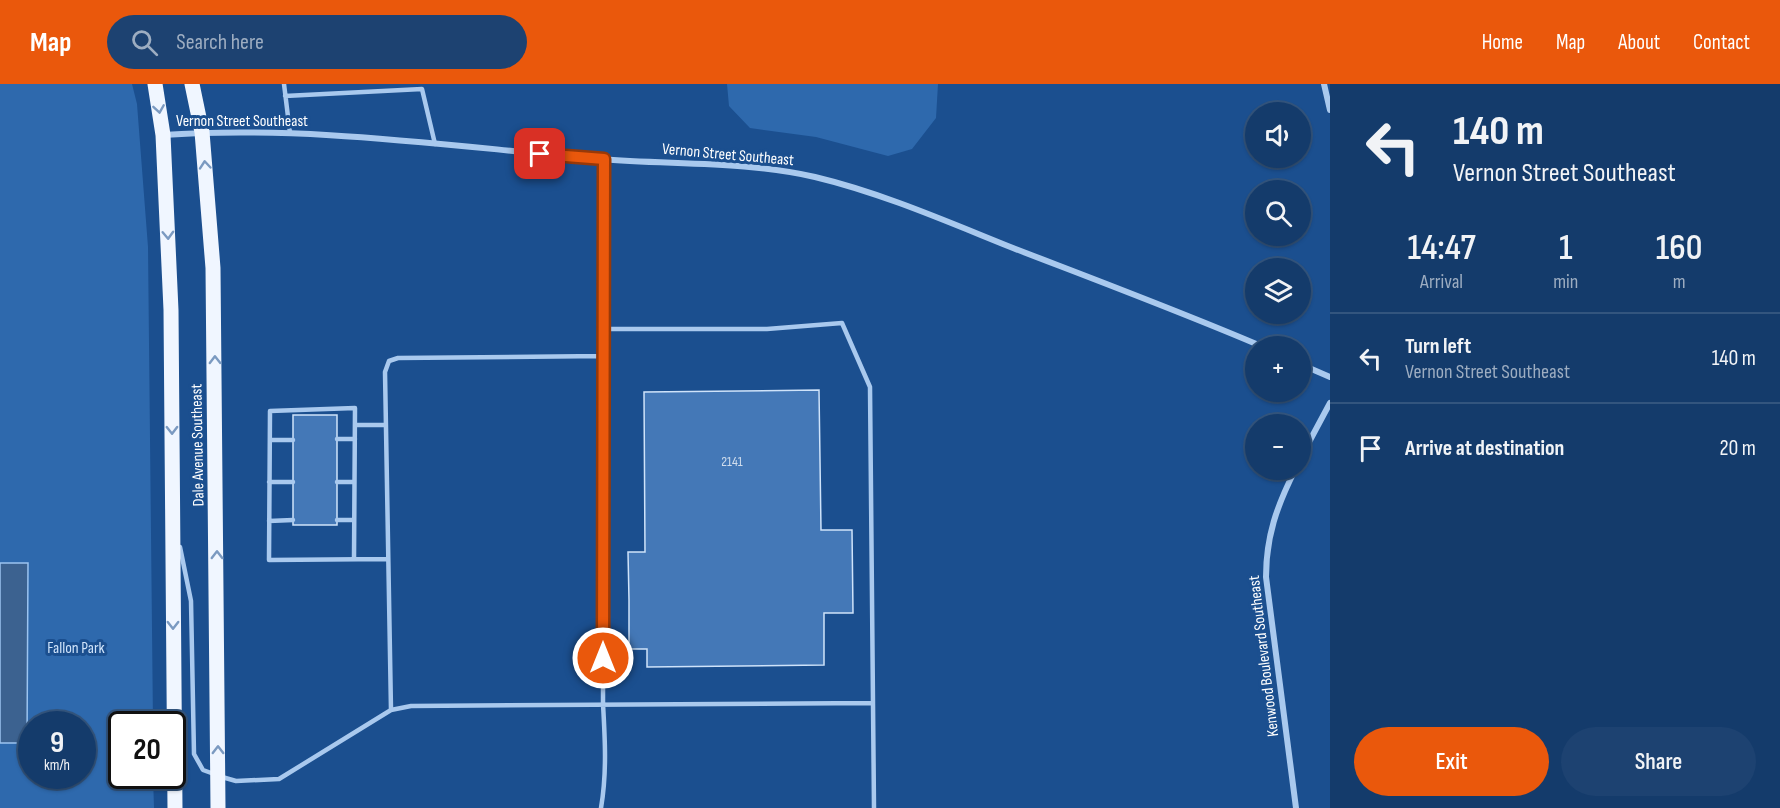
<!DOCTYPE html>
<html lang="en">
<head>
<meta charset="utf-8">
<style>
  body { margin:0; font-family:"Sofia Sans Condensed",sans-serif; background:#1d4271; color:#f1f3f6; height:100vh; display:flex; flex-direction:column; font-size:22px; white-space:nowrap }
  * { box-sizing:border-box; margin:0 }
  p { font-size:20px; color:#9dadc1 }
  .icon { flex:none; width:33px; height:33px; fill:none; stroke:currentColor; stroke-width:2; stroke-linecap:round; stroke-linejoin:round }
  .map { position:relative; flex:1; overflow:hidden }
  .panel { display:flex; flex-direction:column; background:#143b6b; width:450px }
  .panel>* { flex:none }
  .hud { background:#143b6b; color:#f1f3f6; overflow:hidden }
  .buttons { position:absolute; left:1245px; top:18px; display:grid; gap:12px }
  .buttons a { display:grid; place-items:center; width:66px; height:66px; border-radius:50%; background:#143b6b; box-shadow:0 2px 4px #0004,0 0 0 2px #33557e; font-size:30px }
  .speed { position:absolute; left:18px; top:627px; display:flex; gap:12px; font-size:30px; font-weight:700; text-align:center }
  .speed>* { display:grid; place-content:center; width:78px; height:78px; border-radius:50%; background:#143b6b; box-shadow:0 2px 4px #0004,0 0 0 2px #33557e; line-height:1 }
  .speed small { font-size:15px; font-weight:400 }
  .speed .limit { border:3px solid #111; border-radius:9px; background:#fff; color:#111 }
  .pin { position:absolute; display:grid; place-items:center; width:51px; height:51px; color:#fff; margin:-26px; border-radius:12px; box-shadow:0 3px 9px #0006 }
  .me { position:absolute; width:66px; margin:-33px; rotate:0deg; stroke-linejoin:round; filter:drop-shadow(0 0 4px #0008) }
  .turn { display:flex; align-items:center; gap:21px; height:126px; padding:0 24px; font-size:27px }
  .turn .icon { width:78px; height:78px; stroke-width:2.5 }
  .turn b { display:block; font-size:42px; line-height:51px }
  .eta { display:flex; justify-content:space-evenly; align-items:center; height:102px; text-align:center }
  .eta b { font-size:36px; font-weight:600; line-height:42px }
  .action { display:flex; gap:12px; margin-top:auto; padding:12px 24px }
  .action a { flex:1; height:69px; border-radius:36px; background:#ea580c; color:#fff; font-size:24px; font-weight:600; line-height:69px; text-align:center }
  .action a+a { background:#1d4271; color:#f1f3f6 }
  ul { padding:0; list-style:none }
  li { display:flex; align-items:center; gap:18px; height:90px; padding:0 24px; border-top:2px solid #33557e }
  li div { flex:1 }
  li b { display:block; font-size:22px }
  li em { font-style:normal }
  header { display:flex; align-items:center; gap:36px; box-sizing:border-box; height:84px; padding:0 30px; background:#ea580c; color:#fff }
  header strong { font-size:28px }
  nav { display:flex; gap:33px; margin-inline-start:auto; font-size:21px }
  .search { width:420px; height:54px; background:#1d4271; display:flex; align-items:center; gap:15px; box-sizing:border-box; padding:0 21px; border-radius:33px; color:#9dadc1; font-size:22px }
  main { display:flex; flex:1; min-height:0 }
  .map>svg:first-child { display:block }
  .green { fill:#2e69ad; fill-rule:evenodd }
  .water { fill:#3c6290; stroke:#9cc4f0; stroke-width:1.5 }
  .building { fill:#4478b7; stroke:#cfe3fa; stroke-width:1.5 }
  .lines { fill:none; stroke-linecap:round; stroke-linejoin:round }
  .lane { stroke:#a9c9ee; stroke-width:4.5 }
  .street { stroke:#a9c9ee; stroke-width:6 }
  .primary { stroke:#f0f6ff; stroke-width:15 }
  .oneway { stroke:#7b9ac1 }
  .route-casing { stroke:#983908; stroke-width:15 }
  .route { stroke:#ea580c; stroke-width:10 }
  .labels { text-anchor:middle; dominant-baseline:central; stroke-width:6; stroke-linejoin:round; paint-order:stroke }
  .number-label { font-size:14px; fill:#d0dded }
  .street-label { font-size:16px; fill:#fff; stroke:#1b4f8f }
  .park-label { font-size:16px; fill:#cfe3fa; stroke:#1b4f8f }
</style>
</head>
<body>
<header>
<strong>Map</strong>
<div class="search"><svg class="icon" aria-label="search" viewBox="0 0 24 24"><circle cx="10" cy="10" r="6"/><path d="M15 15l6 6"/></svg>Search here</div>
<nav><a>Home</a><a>Map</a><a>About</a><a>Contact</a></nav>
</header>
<main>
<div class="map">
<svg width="1330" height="724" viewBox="0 0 1330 724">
  <rect width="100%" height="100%" fill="#1b4f8f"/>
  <path class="green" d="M0,0H132L137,20L148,163L153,640H122V692H153L154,724H0ZM32,640H82V692H32Z
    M727,0H938L936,34L912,65L888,72L816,53L750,44L729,22Z"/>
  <path class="water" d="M0,479H28L27,659H0Z"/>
  <path class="building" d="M819,306L821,446H852L853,529H824V581L647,583V565H629V516L628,468H645L644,308Z
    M293,331H337V441H293Z"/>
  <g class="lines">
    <path class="lane" d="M284,0L290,49
      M285,12L422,5L435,60
      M603,245H767L842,239L870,303L874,724
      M355,341H386
      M337,355H355
      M270,356H293
      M269,398H293
      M337,398H354
      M337,436H354
      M269,437L293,436
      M180,463L191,517L194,670L203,686L214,690
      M354,475L355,324L270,327L269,476L388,475
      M391,626L385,288L389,277L398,274L603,272
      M222,693L236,697L279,695L391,626L411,622L873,619
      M601,724C607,689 605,655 603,620L604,75"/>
    <path class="street" d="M1324,0L1330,26
      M163,51C309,41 455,63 600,75C671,81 745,77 815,93C882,109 948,138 1013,164C1096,196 1179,227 1261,262
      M1300,280L1330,293
      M1300,375L1330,319
      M1295,386C1277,422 1266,452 1266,493L1296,724"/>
    <path class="primary" d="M155,0L163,51L171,226L175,724
      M192,0L202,48L213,184L218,724"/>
  </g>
  <defs><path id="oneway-chevron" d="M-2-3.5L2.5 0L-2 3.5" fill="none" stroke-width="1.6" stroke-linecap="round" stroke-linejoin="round" transform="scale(1.5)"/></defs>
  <g class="oneway">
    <use href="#oneway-chevron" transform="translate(159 25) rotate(81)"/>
    <use href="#oneway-chevron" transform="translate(205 81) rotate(-95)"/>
    <use href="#oneway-chevron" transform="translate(168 151) rotate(88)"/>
    <use href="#oneway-chevron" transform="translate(215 276) rotate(-91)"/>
    <use href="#oneway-chevron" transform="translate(172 346) rotate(89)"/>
    <use href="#oneway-chevron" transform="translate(217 471) rotate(-90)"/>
    <use href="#oneway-chevron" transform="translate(173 541) rotate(90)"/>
    <use href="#oneway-chevron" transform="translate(218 666) rotate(-90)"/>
  </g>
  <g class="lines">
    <defs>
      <path id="route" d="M540,70L604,75L603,574"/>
    </defs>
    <use href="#route" class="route-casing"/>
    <use href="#route" class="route"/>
  </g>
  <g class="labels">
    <g class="number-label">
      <text x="732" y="377">2141</text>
    </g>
    <g class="street-label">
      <text x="242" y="37">Vernon Street Southeast</text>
      <text transform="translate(728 71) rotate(5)">Vernon Street Southeast</text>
      <text transform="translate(198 361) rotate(-91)">Dale Avenue Southeast</text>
      <text transform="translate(1264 572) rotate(-97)">Kenwood Boulevard Southeast</text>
    </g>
    <g class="park-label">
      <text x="76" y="564">Fallon Park</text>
    </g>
  </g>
</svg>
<div class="buttons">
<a><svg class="icon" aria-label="sound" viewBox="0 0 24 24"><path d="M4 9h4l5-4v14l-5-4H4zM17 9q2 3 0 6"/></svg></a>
<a><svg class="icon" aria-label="search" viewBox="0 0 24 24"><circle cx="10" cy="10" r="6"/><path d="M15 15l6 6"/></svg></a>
<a><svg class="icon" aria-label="layers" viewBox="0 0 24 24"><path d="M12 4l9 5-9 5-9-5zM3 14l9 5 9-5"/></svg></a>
<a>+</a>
<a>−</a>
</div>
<div class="speed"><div>9<small>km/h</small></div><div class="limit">20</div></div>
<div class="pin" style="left:540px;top:70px;background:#d93025"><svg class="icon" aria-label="arrive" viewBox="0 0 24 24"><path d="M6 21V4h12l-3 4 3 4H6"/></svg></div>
<svg class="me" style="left:603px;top:574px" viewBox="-20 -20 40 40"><circle r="17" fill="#ea580c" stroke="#fff" stroke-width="3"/><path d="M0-11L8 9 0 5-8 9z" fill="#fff"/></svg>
</div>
<section class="panel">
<div class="hud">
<div class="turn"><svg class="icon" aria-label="left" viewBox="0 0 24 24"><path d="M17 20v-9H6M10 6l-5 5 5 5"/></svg><div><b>140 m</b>Vernon Street Southeast</div></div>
</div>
<div class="eta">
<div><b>14:47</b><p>Arrival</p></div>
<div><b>1</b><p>min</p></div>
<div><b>160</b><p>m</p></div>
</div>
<ul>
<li><svg class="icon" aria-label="left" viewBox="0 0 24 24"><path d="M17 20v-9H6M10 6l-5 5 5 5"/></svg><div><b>Turn left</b><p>Vernon Street Southeast</p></div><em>140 m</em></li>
<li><svg class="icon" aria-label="arrive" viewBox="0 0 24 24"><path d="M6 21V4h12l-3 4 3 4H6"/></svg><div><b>Arrive at destination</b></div><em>20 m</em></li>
</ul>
<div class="action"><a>Exit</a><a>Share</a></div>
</section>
</main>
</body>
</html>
